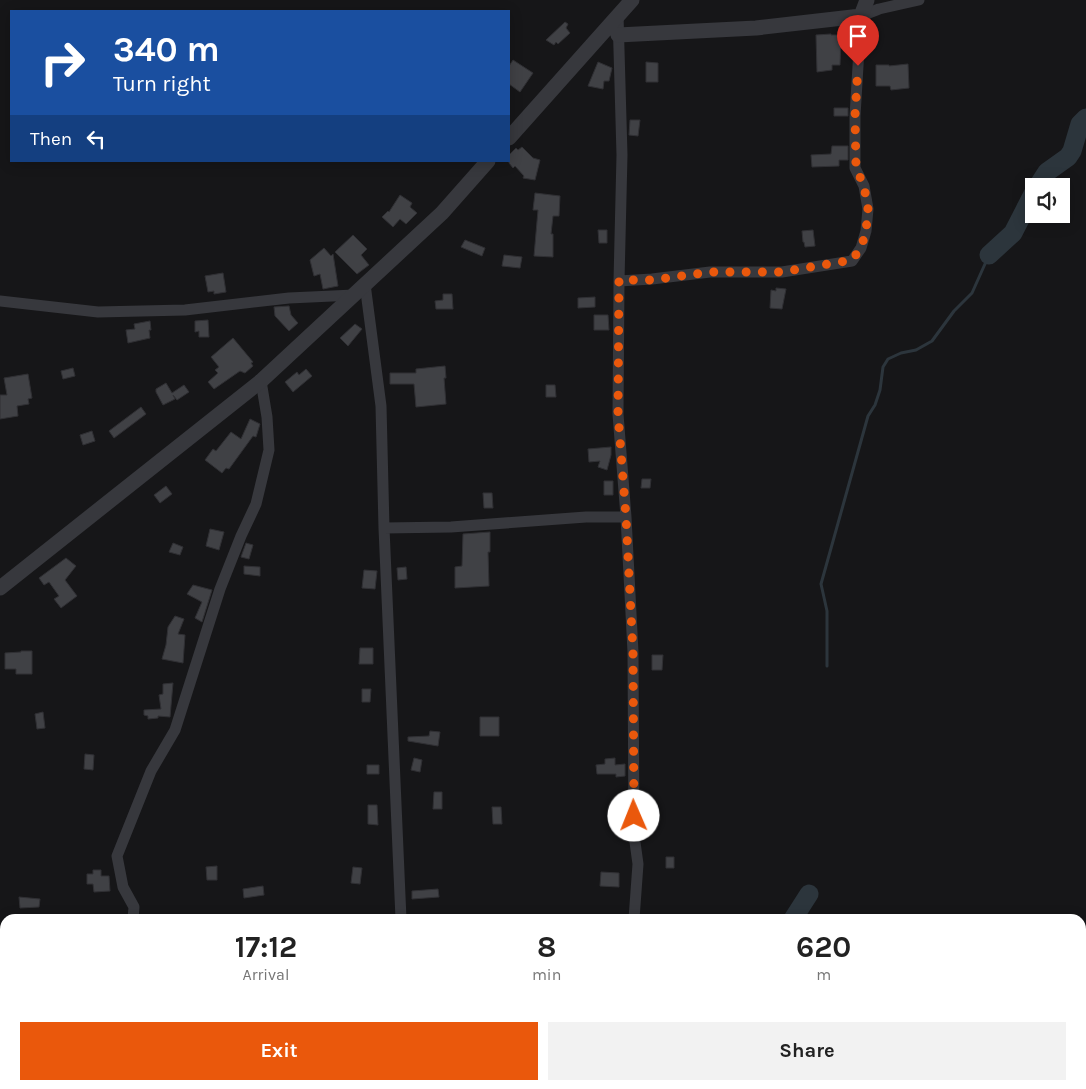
<!DOCTYPE html>
<html lang="en">
<head>
<meta charset="utf-8">
<style>
  body { margin:0; font-family:Karla,sans-serif; background:#f2f2f2; color:#222; height:100vh; display:flex; flex-direction:column; font-size:19px; white-space:nowrap }
  * { box-sizing:border-box; margin:0 }
  p { font-size:16px; color:#767676 }
  .icon { flex:none; width:28px; height:28px; fill:none; stroke:currentColor; stroke-width:2; stroke-linecap:round; stroke-linejoin:round }
  .map { position:relative; flex:1; overflow:hidden }
  .side { position:absolute; left:0px; top:914px; width:1086px; height:176px; display:flex; flex-direction:column; background:#fff; border-radius:15px 15px 0 0; box-shadow:0 2px 12px #0003 }
  .side>* { flex:none }
  .guide { position:absolute; left:10px; top:10px; width:500px; height:152px; border-radius:0px; box-shadow:0 2px 12px #0003; background:#1a4fa0; color:#fff; overflow:hidden }
  .controls { position:absolute; left:1025px; top:178px; display:grid; gap:10px }
  .controls a { display:grid; place-items:center; width:45px; height:45px; border-radius:0px; background:#fff; box-shadow:0 2px 12px #0003; font-size:25px }
  .pin { position:absolute; display:grid; place-items:center; width:42px; height:42px; color:#fff; margin:-51px -21px; border-radius:50% 50% 50% 0; rotate:-45deg; box-shadow:0 0 5px #0007 }
  .pin .icon { rotate:45deg }
  .me { position:absolute; width:55px; margin:-28px; rotate:359deg; stroke-linejoin:round; filter:drop-shadow(0 0 4px #0008) }
  .turn { display:flex; align-items:center; gap:18px; height:105px; padding:0 20px; font-size:22px }
  .turn .icon { width:65px; height:65px; stroke-width:2.5 }
  .turn b { display:block; font-size:35px; line-height:42px }
  .then { display:flex; align-items:center; height:48px; padding:0 20px; background:#0003; gap:10px; font-size:19px }
  .eta { display:flex; justify-content:space-evenly; align-items:center; height:85px; text-align:center }
  .eta b { font-size:30px; font-weight:700; line-height:35px }
  .button { display:flex; gap:10px; margin-top:auto; padding:10px 20px }
  .button a { flex:1; height:58px; border-radius:0px; background:#ea580c; color:#fff; font-size:20px; font-weight:700; line-height:58px; text-align:center }
  .button a+a { background:#f2f2f2; color:#222 }
  .map>svg:first-child { display:block }
  .lines { fill:none; stroke-linecap:round; stroke-linejoin:round }
  .stream { stroke:#2c353c; stroke-width:3 }
  .river { stroke:#2c353c; stroke-width:19 }
  .building { fill:#404145; stroke:#303034 }
  .minor { stroke:#37383d; stroke-width:11 }
  .tertiary { stroke:#37383d; stroke-width:15 }
  .route { stroke:#ea580c; stroke-width:9; stroke-dasharray:0 16.2 }
</style>
</head>
<body>
<div class="map">
<svg width="1086" height="1089" viewBox="0 0 1086 1089">
  <rect width="100%" height="100%" fill="#161618"/>
  <g class="lines">
    <path class="stream" d="M827,666V611L821,584L868,416L875,405L880,390L883,367L888,359L901,353L916,350L932,341L954,311L972,293L989,255"/>
    <path class="river" d="M1038,186L1047,172L1068,157L1072,151L1080,124L1086,118
      M989,255L1013,233L1034,192
      M793,919L809,894
      M731,1089V1085"/>
  </g>
  <path class="building" d="M565,22L568,24L566,28L570,33L558,44L556,42L554,45L546,40Z
    M831,34V35H841L840,65H832V70L817,72L816,35Z
    M513,60L533,73L520,92L509,84V66Z
    M598,62L612,68L609,81H604L603,89L588,86Z
    M646,62L658,63V82H646Z
    M908,64L909,88L891,90L890,86H876V65H889V66Z
    M834,108H848V116H834Z
    M630,120H640L638,136L629,135Z
    M832,146H848V160H839V166L812,167L811,155L831,154Z
    M522,147L533,158L540,160L535,180L523,178L524,176L515,166L513,168L509,163V155L516,148L518,150Z
    M535,193L560,196L559,216H553L551,234H553V257L534,256L538,210H533Z
    M400,195L412,203L410,207L417,213L406,224L400,219L393,227L382,217L388,211L389,212Z
    M598,230H607V243H599Z
    M813,230L815,246L805,247L804,242H803L802,231Z
    M353,235L367,249L361,255L369,265L357,274L335,252Z
    M465,240L485,248L482,256L461,247Z
    M324,248L331,256L333,254L338,286L323,289L320,274L314,276L310,260Z
    M504,255L522,257L520,268L502,266Z
    M223,273L226,292L214,294V291L208,292L205,276Z
    M776,288L786,289L782,309L770,308L771,290L776,291Z
    M443,294H452L453,309H436L435,301L443,300Z
    M595,297V307L578,308V298Z
    M289,306L291,315L298,323L289,331L275,316L274,307Z
    M594,315H608L609,330H594Z
    M208,320L209,337H199V331L195,332V321Z
    M150,321L151,330H149L150,338L128,343L126,330L135,329L134,324Z
    M355,324L362,329L348,346L340,338Z
    M233,338L253,362L251,363L253,366L245,373L240,371L214,389L208,382L218,373L215,370L219,367L211,357Z
    M445,366L446,378H444L446,404L416,407L414,384H390V373H416V369Z
    M73,368L75,376L63,379L61,371Z
    M306,369L312,376L293,392L285,382L297,372L299,375Z
    M28,374L32,398L28,399L29,404L17,406L18,416L0,419V395H7L4,378Z
    M166,383L172,393L184,385L189,392L177,400L173,395L175,399L163,405L156,392V389Z
    M546,385H555L556,397H546Z
    M141,407L146,414L114,438L109,431Z
    M250,419L260,424L256,437L253,436L229,469L226,468L222,473L205,460L213,449L216,451L231,432L241,439Z
    M92,431L95,441L83,445L80,435Z
    M611,447V455L607,470L598,467L600,461L589,462L588,449Z
    M642,479H651L650,488H641Z
    M604,481H613V495H604Z
    M166,486L172,494L160,503L154,495Z
    M483,493H492L493,508H484Z
    M210,529L224,532L219,550L206,546Z
    M490,532V552H488L489,586L455,588V567L462,566L463,534Z
    M173,543L183,547L180,555L169,552Z
    M246,543L253,545L249,559L241,557Z
    M66,558L76,566L65,580L77,596L61,608L54,599L59,596L49,582L44,585L39,578Z
    M244,566L260,567V576L244,574Z
    M406,567L407,579L398,580L397,568Z
    M364,570L377,571L375,589L362,588Z
    M193,585L212,590L202,622L195,618L202,602L187,594Z
    M175,616L184,619L178,634L185,635L183,663L162,659L166,645L168,627Z
    M360,648H373V664H359Z
    M21,651H32V674H16V669H5V653L21,652Z
    M652,655H663L662,670H652Z
    M173,683L170,717L158,716V718L148,719V716L144,715V710L161,709L159,695L163,694V684Z
    M362,689H371L370,702H362Z
    M43,712L45,728L37,729L35,714Z
    M480,717H499V736H480Z
    M430,731L440,732L438,746L408,741V737L429,736Z
    M85,754L94,755L93,770L84,769Z
    M414,758L422,760L420,772L411,770Z
    M615,758V765L625,764V776L616,777V774H597L596,765L605,764V759Z
    M367,765H379V774H367Z
    M434,792H442V809H433Z
    M368,805H377L378,825L368,824Z
    M492,807H501L502,824H493Z
    M666,857H674V868H666Z
    M217,866V880H207L206,867Z
    M353,867L362,868L360,884L351,883Z
    M93,870H101V876H109L110,891L94,892L93,884H87V874H93Z
    M601,872L619,873V887L600,886Z
    M263,886L264,895L244,898L243,889Z
    M438,889L439,897L412,899V891Z
    M19,897L40,899L39,907L20,908Z"/>
  <g class="lines">
    <path class="minor" d="M618,15L622,155L619,281L652,279L710,272H782L852,261L861,248L866,231L868,209L864,186L855,168V116L861,16L879,9L919,0
      M619,281L618,414L626,517L633,652L634,835L638,864L634,919
      M365,284L381,406L384,528L401,919
      M0,301L98,312L185,310L289,298L354,295
      M384,528L451,527L586,517H626
      M133,919L134,907L123,887L117,856L151,771L175,730L220,589L241,536L256,504L269,450L267,417L261,381
      M142,1085V1089
      M408,1085V1089
      M667,1085L669,1089
      M564,1089L585,1085"/>
    <path class="tertiary" d="M618,35L756,28L861,16L867,0
      M509,138L632,0
      M0,588L261,381L442,213L488,161
      M0,968L5,1089"/>
  </g>
  <g class="lines">
    <path class="route" d="M634,816L633,652L626,517L618,414L619,280H652L710,272H782L852,260L861,248L866,231L868,209L864,186L856,168L855,116L858,66"/>
  </g>
</svg>
<div class="controls">
<a><svg class="icon" aria-label="sound" viewBox="0 0 24 24"><path d="M4 9h4l5-4v14l-5-4H4zM17 9q2 3 0 6"/></svg></a>
</div>
<div class="pin" style="left:858px;top:66px;background:#d93025"><svg class="icon" aria-label="arrive" viewBox="0 0 24 24"><path d="M6 21V4h12l-3 4 3 4H6"/></svg></div>
<svg class="me" style="left:634px;top:816px" viewBox="-20 -20 40 40"><circle r="19" fill="#fff"/><path d="M0-13L10 11 0 6-10 11z" fill="#ea580c"/></svg>
<div class="guide">
<div class="turn"><svg class="icon" aria-label="right" viewBox="0 0 24 24"><path d="M7 20v-9h11M14 6l5 5-5 5"/></svg><div><b>340 m</b>Turn right</div></div>
<div class="then">Then<svg class="icon" aria-label="left" viewBox="0 0 24 24"><path d="M17 20v-9H6M10 6l-5 5 5 5"/></svg></div>
</div>
<section class="side">
<div class="eta">
<div><b>17:12</b><p>Arrival</p></div>
<div><b>8</b><p>min</p></div>
<div><b>620</b><p>m</p></div>
</div>
<div class="button"><a>Exit</a><a>Share</a></div>
</section>
</div>
</body>
</html>
